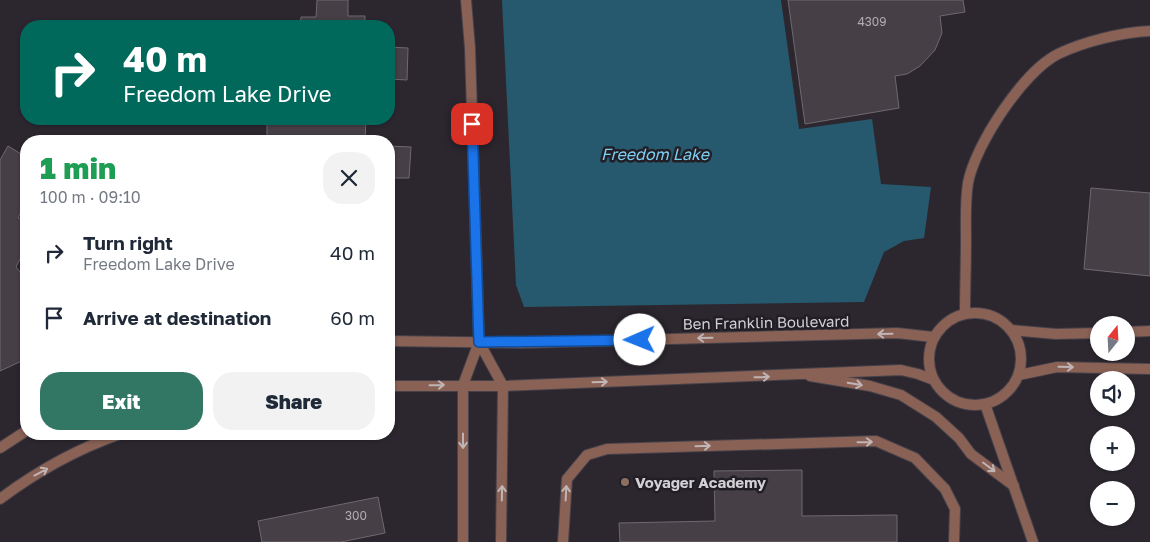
<!DOCTYPE html>
<html lang="en">
<head>
<meta charset="utf-8">
<style>
  body { margin:0; font-family:"Golos Text",sans-serif; background:#f2f2f3; color:#1f2937; height:100vh; display:flex; flex-direction:column; font-size:19px; white-space:nowrap }
  * { box-sizing:border-box; margin:0 }
  p { font-size:16px; color:#747a83 }
  .icon { flex:none; width:28px; height:28px; fill:none; stroke:currentColor; stroke-width:2; stroke-linecap:round; stroke-linejoin:round }
  .map { position:relative; flex:1; overflow:hidden }
  .details { position:absolute; left:20px; top:135px; width:375px; height:305px; display:flex; flex-direction:column; background:#fff; border-radius:20px; box-shadow:0 1px 4px #0004 }
  .details>* { flex:none }
  .hud { position:absolute; left:20px; top:20px; width:375px; height:105px; border-radius:20px; box-shadow:0 1px 4px #0004; background:#00695c; color:#fff; overflow:hidden }
  .needle { width:32px; rotate:18deg }
  .tools { position:absolute; left:1090px; top:316px; display:grid; gap:10px }
  .tools a { display:grid; place-items:center; width:45px; height:45px; border-radius:50%; background:#fff; box-shadow:0 1px 4px #0004; font-size:25px }
  .pin { position:absolute; display:grid; place-items:center; width:42px; height:42px; color:#fff; margin:-21px; border-radius:10px; box-shadow:0 2px 8px #0006 }
  .me { position:absolute; width:55px; margin:-28px; rotate:269deg; stroke-linejoin:round; filter:drop-shadow(0 0 4px #0008) }
  .turn { display:flex; align-items:center; gap:18px; height:105px; padding:0 20px; font-size:22px }
  .turn .icon { width:65px; height:65px; stroke-width:2.5 }
  .turn b { display:block; font-size:35px; line-height:42px }
  .round { display:grid; place-items:center; flex:none; width:52px; height:52px; border-radius:20px; background:#f2f2f3 }
  .overview { display:flex; align-items:center; justify-content:space-between; height:85px; padding:0 20px }
  h1 { font-size:30px; font-weight:800; line-height:38px; color:#1e9e55 }
  .primary-button { display:flex; gap:10px; margin-top:auto; padding:10px 20px }
  .primary-button a { flex:1; height:58px; border-radius:20px; background:#327664; color:#fff; font-size:20px; font-weight:800; line-height:58px; text-align:center }
  .primary-button a+a { background:#f2f2f3; color:#1f2937 }
  ul { padding:0; list-style:none }
  li { display:flex; align-items:center; gap:15px; height:65px; padding:0 20px }
  li div { flex:1 }
  li b { display:block; font-size:19px }
  li em { font-style:normal }
  .map>svg:first-child { display:block }
  .water { fill:#26596e }
  .building { fill:#463f46; stroke:#6f6870 }
  .lines { fill:none; stroke-linecap:round; stroke-linejoin:round }
  .service-casing { stroke:#47424a; stroke-width:12 }
  .minor-casing { stroke:#47424a; stroke-width:12 }
  .tertiary-casing { stroke:#47424a; stroke-width:12 }
  .service { stroke:#896155; stroke-width:10 }
  .minor { stroke:#896155; stroke-width:10 }
  .tertiary { stroke:#896155; stroke-width:10 }
  .oneway { stroke:#c0b4b5 }
  .route-casing { stroke:#114b97; stroke-width:12 }
  .route { stroke:#1a73e8; stroke-width:9 }
  .education-dot { fill:#8d6e63; stroke:#221e25; stroke-width:2 }
  .labels { text-anchor:middle; dominant-baseline:central; stroke-width:5; stroke-linejoin:round; paint-order:stroke }
  .number-label { font-size:12px; fill:#b0acb1 }
  .street-label { font-size:15px; fill:#d3d0d5; stroke:#221e25 }
  .poi-label { font-size:15px; font-weight:bold; fill:#d3d0d5; stroke:#221e25; text-anchor:start }
  .water-label { font-size:16px; font-style:italic; fill:#7ccef2; stroke:#221e25 }
</style>
</head>
<body>
<div class="map">
<svg width="1150" height="542" viewBox="0 0 1150 542">
  <rect width="100%" height="100%" fill="#2c272f"/>
  <path class="water" d="M502,0H781L799,129L872,119L881,184L931,187L924,238L904,241L884,252L864,302L524,307L516,285Z"/>
  <path class="building" d="M317,0H348V16H365V26H300L301,17H316Z
    M788,0H963L965,12L940,16L942,33L935,50L920,66L907,74L895,76L899,108L805,124Z
    M389,47L408,48L407,80L389,79Z
    M267,119H366L365,141H267Z
    M8,146L26,157V203L18,218L26,221V247L16,267L26,280V359L0,371V160Z
    M389,146L411,147L409,178H389Z
    M1091,188L1150,193V276L1084,269Z
    M802,470V516L897,515V542H620L619,523L715,521L714,471Z
    M378,497L385,533L341,542H262L258,521Z"/>
  <g class="lines">
    <defs>
      <path id="service" d="M479,342L503,386L501,542
        M985,404L1033,542
        M463,542V385L479,342
        M563,542L567,479L587,455L607,449L876,441L915,458L945,489L955,509L954,542"/>
      <path id="minor" d="M466,0L470,48L479,342
        M965,313C965,289 966,265 966,240C966,221 965,202 968,183C975,145 1023,72 1058,54C1083,42 1122,32 1150,31
        M810,376L870,386L901,395L936,417L959,438L971,454L1014,486"/>
      <path id="tertiary" d="M929 359a46 46 0 1 1 92 0a46 46 0 1 1-92 0Z
        M1011,330L1056,334L1099,333
        M1126,332L1150,331
        M389,341L521,343L897,333L933,337
        M1019,375L1057,367L1150,369
        M389,386H503L901,370L918,374L934,380
        M0,448L26,431
        M0,499C36,472 77,449 120,434"/>
    </defs>
    <use href="#service" class="service-casing"/>
    <use href="#minor" class="minor-casing"/>
    <use href="#tertiary" class="tertiary-casing"/>
    <use href="#service" class="service"/>
    <use href="#minor" class="minor"/>
    <use href="#tertiary" class="tertiary"/>
  </g>
  <defs><path id="oneway-shaft" d="M-6 0H5M1.5-3L5.5 0L1.5 3" fill="none" stroke-width="1.6" stroke-linecap="round" stroke-linejoin="round" transform="scale(1.25)"/></defs>
  <g class="oneway">
    <use href="#oneway-shaft" transform="translate(885 334) rotate(179)"/>
    <use href="#oneway-shaft" transform="translate(705 338) rotate(179)"/>
    <use href="#oneway-shaft" transform="translate(1066 367) rotate(1)"/>
    <use href="#oneway-shaft" transform="translate(762 377) rotate(-2)"/>
    <use href="#oneway-shaft" transform="translate(600 382) rotate(-2)"/>
    <use href="#oneway-shaft" transform="translate(855 384) rotate(10)"/>
    <use href="#oneway-shaft" transform="translate(437 385) rotate(-1)"/>
    <use href="#oneway-shaft" transform="translate(463 441) rotate(90)"/>
    <use href="#oneway-shaft" transform="translate(865 442) rotate(-1)"/>
    <use href="#oneway-shaft" transform="translate(703 446) rotate(-2)"/>
    <use href="#oneway-shaft" transform="translate(989 467) rotate(37)"/>
    <use href="#oneway-shaft" transform="translate(41 472) rotate(-28)"/>
    <use href="#oneway-shaft" transform="translate(502 493) rotate(-89)"/>
    <use href="#oneway-shaft" transform="translate(566 493) rotate(-87)"/>
  </g>
  <g class="lines">
    <defs>
      <path id="route" d="M472,124L479,342L640,340"/>
    </defs>
    <use href="#route" class="route-casing"/>
    <use href="#route" class="route"/>
  </g>
  <circle class="education-dot" cx="625" cy="482" r="5"/>
  <g class="labels">
    <g class="number-label">
      <text x="872" y="21">4309</text>
      <text x="356" y="515">300</text>
    </g>
    <g class="street-label">
      <text transform="translate(766 322) rotate(-1)">Ben Franklin Boulevard</text>
    </g>
    <g class="poi-label">
      <text x="635" y="482">Voyager Academy</text>
    </g>
    <g class="water-label">
      <text x="655" y="154">Freedom Lake</text>
    </g>
  </g>
</svg>
<div class="tools">
<a><svg class="needle" viewBox="-14 -14 28 28"><path d="M0-13l5 13h-10z" fill="#e53935"/><path d="M0 13l5-13h-10z" fill="#747a83"/></svg></a>
<a><svg class="icon" aria-label="sound" viewBox="0 0 24 24"><path d="M4 9h4l5-4v14l-5-4H4zM17 9q2 3 0 6"/></svg></a>
<a>+</a>
<a>−</a>
</div>
<div class="pin" style="left:472px;top:124px;background:#d93025"><svg class="icon" aria-label="arrive" viewBox="0 0 24 24"><path d="M6 21V4h12l-3 4 3 4H6"/></svg></div>
<svg class="me" style="left:640px;top:340px" viewBox="-20 -20 40 40"><circle r="19" fill="#fff"/><path d="M0-13L10 11 0 6-10 11z" fill="#1a73e8"/></svg>
<div class="hud">
<div class="turn"><svg class="icon" aria-label="right" viewBox="0 0 24 24"><path d="M7 20v-9h11M14 6l5 5-5 5"/></svg><div><b>40 m</b>Freedom Lake Drive</div></div>
</div>
<section class="details">
<div class="overview"><div><h1>1 min</h1><p>100 m · 09:10</p></div><a class="round"><svg class="icon" aria-label="close" viewBox="0 0 24 24"><path d="M6 6l12 12M18 6L6 18"/></svg></a></div>
<ul>
<li><svg class="icon" aria-label="right" viewBox="0 0 24 24"><path d="M7 20v-9h11M14 6l5 5-5 5"/></svg><div><b>Turn right</b><p>Freedom Lake Drive</p></div><em>40 m</em></li>
<li><svg class="icon" aria-label="arrive" viewBox="0 0 24 24"><path d="M6 21V4h12l-3 4 3 4H6"/></svg><div><b>Arrive at destination</b></div><em>60 m</em></li>
</ul>
<div class="primary-button"><a>Exit</a><a>Share</a></div>
</section>
</div>
</body>
</html>
